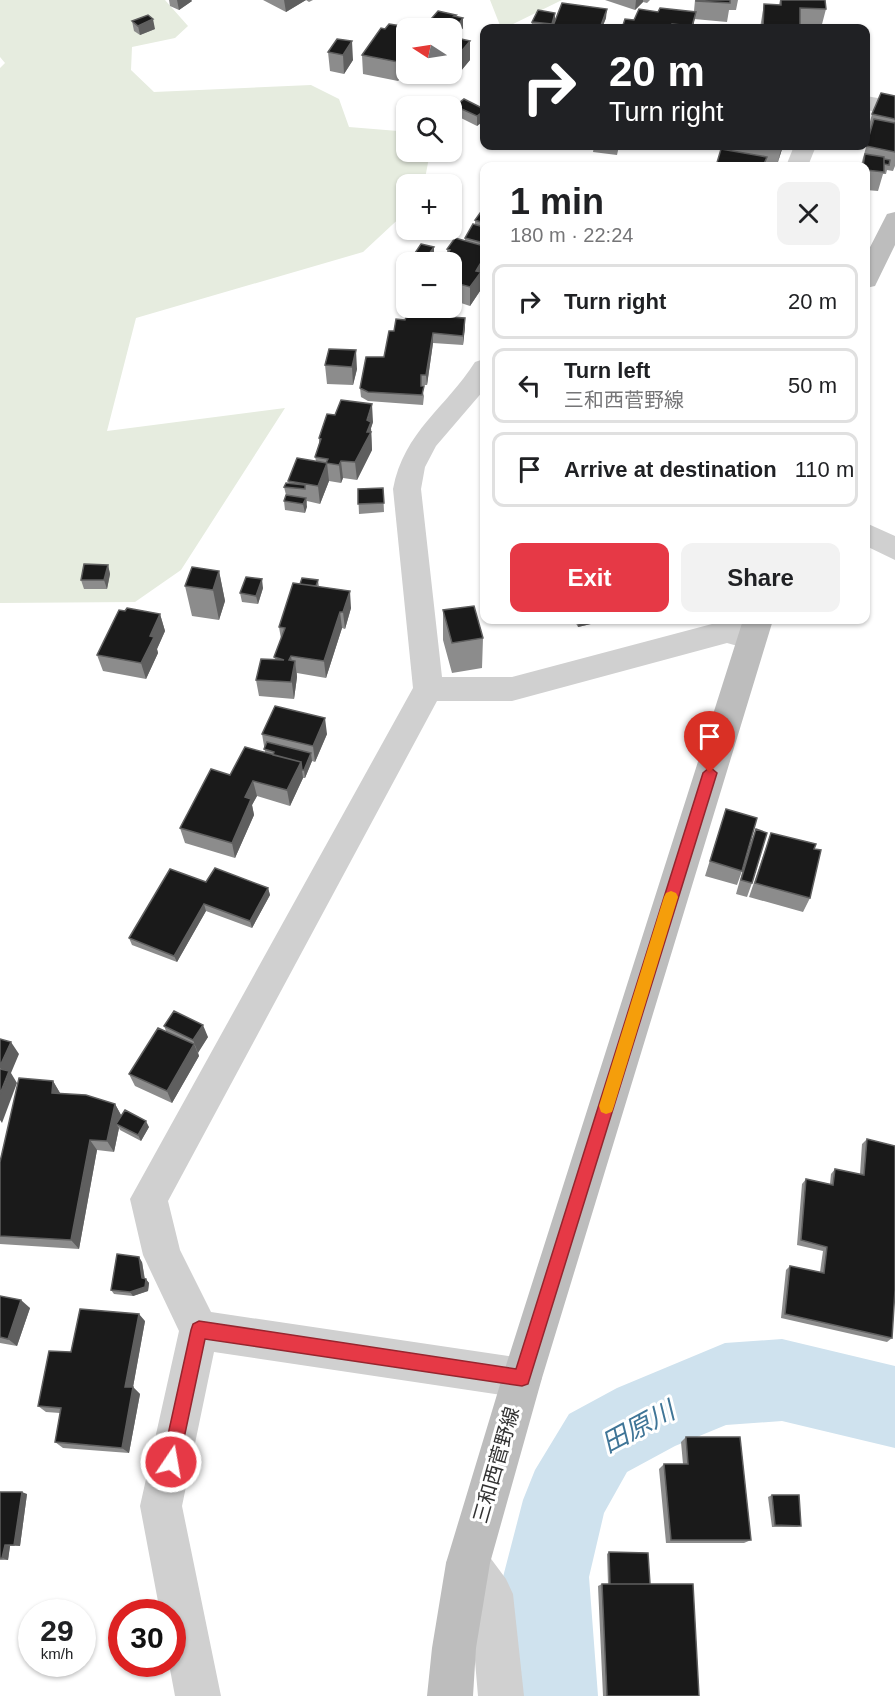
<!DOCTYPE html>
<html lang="en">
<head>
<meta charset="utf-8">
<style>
  body { margin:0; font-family:Helvetica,"Noto Sans JP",sans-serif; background:#f2f2f2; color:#202124; height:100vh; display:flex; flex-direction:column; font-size:22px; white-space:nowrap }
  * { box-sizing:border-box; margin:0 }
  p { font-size:20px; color:#757577 }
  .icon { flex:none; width:33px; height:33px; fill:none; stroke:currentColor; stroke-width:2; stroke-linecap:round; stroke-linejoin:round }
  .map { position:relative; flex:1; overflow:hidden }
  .panel { position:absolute; left:480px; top:162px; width:390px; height:462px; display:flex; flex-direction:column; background:#fff; border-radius:12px; box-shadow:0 2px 4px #0004 }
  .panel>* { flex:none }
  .banner { position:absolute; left:480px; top:24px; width:390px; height:126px; border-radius:12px; box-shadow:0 2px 4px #0004; background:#202124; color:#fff; overflow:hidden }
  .needle { width:39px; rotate:282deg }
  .buttons { position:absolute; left:396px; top:18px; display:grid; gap:12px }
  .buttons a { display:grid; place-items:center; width:66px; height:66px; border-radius:12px; background:#fff; box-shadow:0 2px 4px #0004; font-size:30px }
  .speed { position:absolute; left:18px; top:1599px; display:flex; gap:12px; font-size:30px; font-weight:700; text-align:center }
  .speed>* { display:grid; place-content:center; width:78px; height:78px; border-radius:50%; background:#fff; box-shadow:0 2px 4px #0004; line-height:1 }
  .speed small { font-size:15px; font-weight:400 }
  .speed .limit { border:9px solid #d22; background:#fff; color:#111 }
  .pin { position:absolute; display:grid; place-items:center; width:51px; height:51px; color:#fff; margin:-62px -26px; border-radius:50% 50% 50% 0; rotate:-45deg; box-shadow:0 0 6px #0007 }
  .pin .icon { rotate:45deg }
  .me { position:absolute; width:66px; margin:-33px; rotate:12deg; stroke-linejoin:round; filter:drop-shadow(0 0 4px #0008) }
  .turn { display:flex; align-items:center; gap:21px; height:126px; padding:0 30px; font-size:27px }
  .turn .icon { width:78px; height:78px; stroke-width:2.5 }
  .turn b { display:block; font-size:42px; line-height:51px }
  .round { display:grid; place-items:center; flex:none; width:63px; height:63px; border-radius:12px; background:#f2f2f2 }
  .summary { display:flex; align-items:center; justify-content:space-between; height:102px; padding:0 30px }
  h1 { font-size:36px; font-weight:700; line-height:45px }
  .cta { display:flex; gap:12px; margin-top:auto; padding:12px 30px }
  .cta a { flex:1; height:69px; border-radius:12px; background:#e63946; color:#fff; font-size:24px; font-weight:700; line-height:69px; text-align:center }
  .cta a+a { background:#f2f2f2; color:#202124 }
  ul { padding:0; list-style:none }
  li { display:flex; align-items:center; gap:18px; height:75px; margin:0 12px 9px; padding:0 18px; border:3px solid #e0e0e0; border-radius:12px }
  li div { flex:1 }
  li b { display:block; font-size:22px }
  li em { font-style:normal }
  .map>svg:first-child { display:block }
  .green { fill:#e6ecdf }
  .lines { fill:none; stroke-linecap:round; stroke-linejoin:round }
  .river { fill:#cfe2ee; fill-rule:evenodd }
  .minor { fill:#d0d0d0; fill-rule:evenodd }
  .secondary { fill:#bdbdbd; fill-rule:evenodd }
  .wall { fill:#8c8c8c }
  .shaded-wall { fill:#5f5f5f }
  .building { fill:#1a1a1a; stroke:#5f5f5f; stroke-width:1.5 }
  .route { fill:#e63946; stroke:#96252e; stroke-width:1.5 }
  .slow { fill:#f59e0b }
  .labels { text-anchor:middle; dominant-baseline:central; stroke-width:6; stroke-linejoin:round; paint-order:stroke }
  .street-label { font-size:20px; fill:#333; stroke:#fff }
  .near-water-label { font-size:26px; font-style:italic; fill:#3f7597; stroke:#fff }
</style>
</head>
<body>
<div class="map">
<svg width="895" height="1696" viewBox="0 0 895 1696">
  <rect width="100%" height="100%" fill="#fff"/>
  <path class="green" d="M0,0H165L188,26L175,38L132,47L131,70L154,92L311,85L339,99L349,127L398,131L406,137V152H430L424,184H406V212L363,252L136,318L107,431L285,408L181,570L135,602L0,603V68L5,63L0,57Z
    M490,0H562L505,28H501Z"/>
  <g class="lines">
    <path class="river" d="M782,1339L895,1366V1448L782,1421L726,1425L675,1446L627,1472L604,1513L589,1577L598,1696H508L503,1577L523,1500L535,1470L569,1414L617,1388L725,1343Z"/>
    <path class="minor" d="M866,96L895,101V115L866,110Z
      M794,146H816L808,166H786Z
      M484,359V390L436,446L425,467L421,489L442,677H512L727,620L763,630L767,638L763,646L752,650L727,643L512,701H437L168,1201L180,1250L211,1312L522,1358L536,1364L542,1378L536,1392L522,1398L214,1352L182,1506L221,1696H175L169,1664H172V1612H160L140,1506L179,1331L143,1255L130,1199L413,688L393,489C404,431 446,408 475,362Z
      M866,523L895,536V560L866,546Z
      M468,1541L483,1548L506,1579L513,1594L524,1696H478L470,1602L453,1578L446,1563L453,1548Z"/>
    <path class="secondary" d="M895,212V245L875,286L866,288V255L887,214Z
      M743,620H773L542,1378L490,1563L476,1648L473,1696H427L432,1648L446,1563L502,1378Z"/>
  </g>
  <path class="wall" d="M169,0H191L192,1L179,10L170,6Z
    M263,0H313L309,2L306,0L286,12Z
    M605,0H650L647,3L643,2L635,10Z
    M695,0H738L736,10H729L727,22L694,19L693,28H622L634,20L658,12L694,11Z
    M780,0H825L826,9L821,28L800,27V28H760L764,4L779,5Z
    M555,13V22L606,18L602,28H531L532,22Z
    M456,15V17L463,18V28L457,36L452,34V28H431V19Z
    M132,21L155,29L140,35L134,31Z
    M406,28V67L398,81L363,74L362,55L385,29Z
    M452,37L470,60L455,78L439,74H452Z
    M337,39L353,60L344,74L330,71L328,52Z
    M895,96V166L893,171L887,170L886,174H883L878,191L866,190V166H861V165L870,133H867L872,114Z
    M455,106L484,109L477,126L455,115Z
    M594,146H629L628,147L619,146L617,155L593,152Z
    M729,146H783L777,165L765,163V166H716L729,150Z
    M484,210V284L481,283L480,291L470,306L452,300V262L447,255V249L465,241V238L475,225V220Z
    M428,308V315L437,316L450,312V317L465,327L463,345L433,343L427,385H421L424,396L423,405L368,401L361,397L360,388L384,357L394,331L405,320L411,312Z
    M329,349L357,369L353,385L327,384L325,365Z
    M373,422L371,428L372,450L357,480L343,478L341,483L329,481L320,504L307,501L305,513L285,510L284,501L286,495L284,487L289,484L288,481L316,461L315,457L319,444V438Z
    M383,488L384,512L359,514L358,489Z
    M108,565L110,574L107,589H84L81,580Z
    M219,571L225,601L219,620L192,616L185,586Z
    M318,580L319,587L351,608L345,629L342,628L326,678L297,673V677L294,699L259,696L256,680L275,659L274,657L281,639L279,627L300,584Z
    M263,588L258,604L242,602L240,593Z
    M443,610L483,638L482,668L452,673L443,640Z
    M160,614L165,631L157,649L158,653L146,679L103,671L97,655Z
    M574,620H595V623L578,627Z
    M262,734H327L315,762L312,761L305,778H303L290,806L257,796L252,805L254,815L235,858L185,843L180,828L265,752Z
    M726,809L742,871L737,885L705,876Z
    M756,829L752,883L747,897L736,894L750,844Z
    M771,833L814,849L810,898L803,912L749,897Z
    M206,882L268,888L270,895L252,928L206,911L177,962L132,945L129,938Z
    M164,1026L208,1037L198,1052L199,1056L172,1103L135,1086L129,1074L166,1031Z
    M53,1081L60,1093L115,1104L121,1115L149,1127L141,1141L120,1130L119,1128L114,1152L97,1150L79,1249L0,1244V1162Z
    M867,1139L892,1338L887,1342L781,1318L786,1270L790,1266L820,1272L823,1251L797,1245L802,1184L806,1179L830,1184L831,1174L835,1169L860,1174L862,1144Z
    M142,1262L145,1279L149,1283L148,1291L133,1296L114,1294L111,1290Z
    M0,1296L30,1308L17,1346L0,1343Z
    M145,1321L133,1387L140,1394L129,1453L63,1448L55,1442L60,1413L46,1412L38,1406L71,1352Z
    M686,1437L751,1540L744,1543H666L659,1469L664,1464H683L681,1442Z
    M0,1492L27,1494L20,1546H10L8,1560H0Z
    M772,1495L801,1526L797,1527H772L768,1497Z
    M609,1552L650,1584L699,1696H603L598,1586L602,1584H608L607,1554Z"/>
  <path class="shaded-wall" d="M177,0H191L192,1L179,10Z
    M284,0H306L286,12Z
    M636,0H643V2L635,10Z
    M607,9L606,18L602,28H600Z
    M696,12L693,28H691L692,26Z
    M555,13V23L553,28H552V24Z
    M463,18V28L457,36V26Z
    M153,19L155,29L140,35L138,26Z
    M352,41L353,60L344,74L343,55Z
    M470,41V60L455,78V59Z
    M406,48V67L398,81V62Z
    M484,111V121L477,126V116Z
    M782,146H783L777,165Z
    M434,247V262H423Z
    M480,264V291L470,306V287L476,271Z
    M465,318V327L463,345V336Z
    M433,333V343L427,385L426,375Z
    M356,350L357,369L353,385L352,367Z
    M372,404L373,422L371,428L372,450L357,480L355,462Z
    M341,461L343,478L341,483L339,465Z
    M327,463L329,481L320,504L318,486Z
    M306,498L307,507L305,513L303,504Z
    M108,565L110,574L107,589L104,580Z
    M219,571L225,601L219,620L213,590Z
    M262,579L263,588L258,604L256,596Z
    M350,591L351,608L345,629L343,612Z
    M340,612L342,628L326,678L324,661Z
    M160,614L165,631L157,649L158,653L146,679L141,663L150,636Z
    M579,620H595V623L578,627Z
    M291,656L293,671L295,661L297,677L294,699L289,660Z
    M325,718L327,734L315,762L313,746Z
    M311,753L312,761L305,778L304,770Z
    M301,762L303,778L290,806L287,790Z
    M253,781L257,796L252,805L254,815L235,858L232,843L245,797Z
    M268,888L270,895L252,928L250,921Z
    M204,904L206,911L177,962L174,956Z
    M203,1025L208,1037L198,1053L193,1040Z
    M11,1042L19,1054L11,1073L17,1083L2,1123L0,1120V1094L7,1077L0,1068V1066Z
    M194,1044L199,1056L172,1103L167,1091Z
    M53,1081L60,1093L59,1104L52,1093Z
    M115,1104L121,1115L116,1124L119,1128L114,1152L107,1141Z
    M146,1121L149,1127L141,1141L138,1135Z
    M90,1140L97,1150L79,1249L71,1240Z
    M139,1257L142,1262L145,1282L142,1278Z
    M146,1279L149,1283L148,1291L133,1296L130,1292Z
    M21,1300L30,1308L17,1346L8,1339Z
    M139,1314L145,1321L133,1387L140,1394L129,1453L122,1448L125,1387Z
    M22,1492L27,1494L20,1546L14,1545Z
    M5,1545L10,1546L8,1560L2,1558Z"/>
  <path class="building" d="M696,0H730V3L696,1Z
    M781,0H825L826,9L800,8V28H763L764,4L781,5Z
    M562,3L607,9L600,28H566L553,26Z
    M660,8L696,12L692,26L672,24L671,28H622L625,19L634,20L639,9L658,12Z
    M538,10L555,13L552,24L532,22Z
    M438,11L456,15L454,16L463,18L457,26L431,19Z
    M148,15L153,19L138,26L132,21Z
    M389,24L415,28H406V48L398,62L362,55L381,28L385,29Z
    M539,25L553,28H536Z
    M452,37L470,41L455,59L452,58Z
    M337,39L352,41L343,55L328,52Z
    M881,93L895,96V119L872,114Z
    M464,99L484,109V111L477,116L455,106Z
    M874,119L895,123V152L866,146Z
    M721,149L767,157L763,166H716Z
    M865,154L884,157V172L866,170V166H863Z
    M884,159L890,160L889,165L884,164Z
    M866,207L869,208L866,221Z
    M483,209L484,210V223L475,220Z
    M473,224L484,227V243L465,238Z
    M455,238L484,246V258L483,259L484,260V265L480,264L476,271L481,272L470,287L452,282V262H442L450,250L447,249Z
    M421,244L434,247L423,262H409Z
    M412,308H428L427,315L437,316L438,311L450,312L449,317L465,318L463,336L433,333L426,375H421V386H424L422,395L368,392L360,388L366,357H384L389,331H394L396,319L405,320L408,312H411Z
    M329,349L356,350L352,367L325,365Z
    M341,400L372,404L367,420L371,422L367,432H371L355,462L341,461L339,465L326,463L328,459L315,457L321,439L319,438L327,414L335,415Z
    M297,458L327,463L318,486L288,481Z
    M286,483L305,485V489L284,487Z
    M383,488L384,503L358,504V489Z
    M286,495L306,498L303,504L284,501Z
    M84,564L108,565L104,580H81Z
    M192,567L219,571L213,590L185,586Z
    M246,577L262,579L256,596L240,593Z
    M302,578L318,580L316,586L300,584Z
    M293,583L350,591L343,612H340L324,661L291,656L289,660L295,661L291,682L256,680L261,659L284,660L274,657L285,628L279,627Z
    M474,606L483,638L452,643L443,610Z
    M127,608L160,614L150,636L154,637L141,663L97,655L119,610L125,611Z
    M275,706L325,718L313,746L262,734Z
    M267,742L311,753L304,770H302L301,762L273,755L274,752L264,749Z
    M245,747L301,762L287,790L253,781L245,797L251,799L232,843L180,828L211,769L230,775Z
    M726,809L757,818L742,871L710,861Z
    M756,829L767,833L752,883L741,880Z
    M771,833L816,844L814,849L821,850L810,898L755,883Z
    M215,868L268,888L250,921L204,904L174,956L129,938L170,869L206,882Z
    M174,1011L203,1025L193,1040L164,1026Z
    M158,1028L194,1044L167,1091L129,1074Z
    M0,1039L11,1042L0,1066Z
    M0,1069L9,1071L0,1094Z
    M19,1078L53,1081L52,1093L86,1095L115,1104L107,1141L90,1140L71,1240L0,1236V1162Z
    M125,1110L146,1121L138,1135L116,1124Z
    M867,1139L895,1146V1290L892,1338L785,1314L790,1266L824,1273L827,1247L801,1240L806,1179L833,1185L835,1169L864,1175Z
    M117,1254L139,1257L142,1278L146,1279L145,1287L130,1292L111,1290Z
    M0,1296L21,1300L8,1339L0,1337Z
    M80,1309L139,1314L125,1387H133L122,1448L55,1442L61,1408L38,1406L49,1351L71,1352Z
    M686,1437H740L751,1540H671L664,1464H688Z
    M0,1492H22L14,1545H5L2,1558H0Z
    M772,1495H799L801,1526L775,1525Z
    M609,1552L648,1553L650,1584H610Z
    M602,1584H693L699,1696H607Z"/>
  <path class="route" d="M710,767L717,773L528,1384L522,1386L205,1339L179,1462L177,1468L171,1471L164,1468L162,1462L191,1330L193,1324L199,1321L516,1369L703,773Z"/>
  <path class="slow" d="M671,891L676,893L678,897L614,1106L612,1112L606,1114L601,1112L599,1106L664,897L666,893Z"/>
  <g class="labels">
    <g class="street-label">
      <text transform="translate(496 1465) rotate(-74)">三和西菅野線</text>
    </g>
    <g class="near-water-label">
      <text transform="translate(638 1427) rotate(-28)">田原川</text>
    </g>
  </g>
</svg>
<div class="buttons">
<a><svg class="needle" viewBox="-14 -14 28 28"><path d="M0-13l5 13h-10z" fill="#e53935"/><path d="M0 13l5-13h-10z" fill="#757577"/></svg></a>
<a><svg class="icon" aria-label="search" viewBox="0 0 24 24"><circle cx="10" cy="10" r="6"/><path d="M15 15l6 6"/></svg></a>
<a>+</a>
<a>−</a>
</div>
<div class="speed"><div>29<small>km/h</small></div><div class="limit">30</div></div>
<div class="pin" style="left:710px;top:773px;background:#d93025"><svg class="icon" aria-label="arrive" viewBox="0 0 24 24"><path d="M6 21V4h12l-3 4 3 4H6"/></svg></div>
<svg class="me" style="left:171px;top:1462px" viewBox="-20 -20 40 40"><circle r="17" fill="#e63946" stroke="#fff" stroke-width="3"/><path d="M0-11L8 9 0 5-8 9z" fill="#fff"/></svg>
<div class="banner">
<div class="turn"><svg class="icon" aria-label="right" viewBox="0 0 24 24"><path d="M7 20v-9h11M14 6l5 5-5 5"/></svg><div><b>20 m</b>Turn right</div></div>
</div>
<section class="panel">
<div class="summary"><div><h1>1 min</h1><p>180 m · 22:24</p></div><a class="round"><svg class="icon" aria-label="close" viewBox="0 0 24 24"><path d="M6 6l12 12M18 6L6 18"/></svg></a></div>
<ul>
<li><svg class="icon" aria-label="right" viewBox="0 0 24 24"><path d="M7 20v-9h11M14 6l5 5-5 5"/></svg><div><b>Turn right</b></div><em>20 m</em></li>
<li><svg class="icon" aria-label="left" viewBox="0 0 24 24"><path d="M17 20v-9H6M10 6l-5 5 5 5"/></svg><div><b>Turn left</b><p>三和西菅野線</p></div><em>50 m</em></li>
<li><svg class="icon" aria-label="arrive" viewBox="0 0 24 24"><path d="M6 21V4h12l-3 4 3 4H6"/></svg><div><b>Arrive at destination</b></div><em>110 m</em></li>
</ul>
<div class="cta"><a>Exit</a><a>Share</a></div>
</section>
</div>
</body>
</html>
